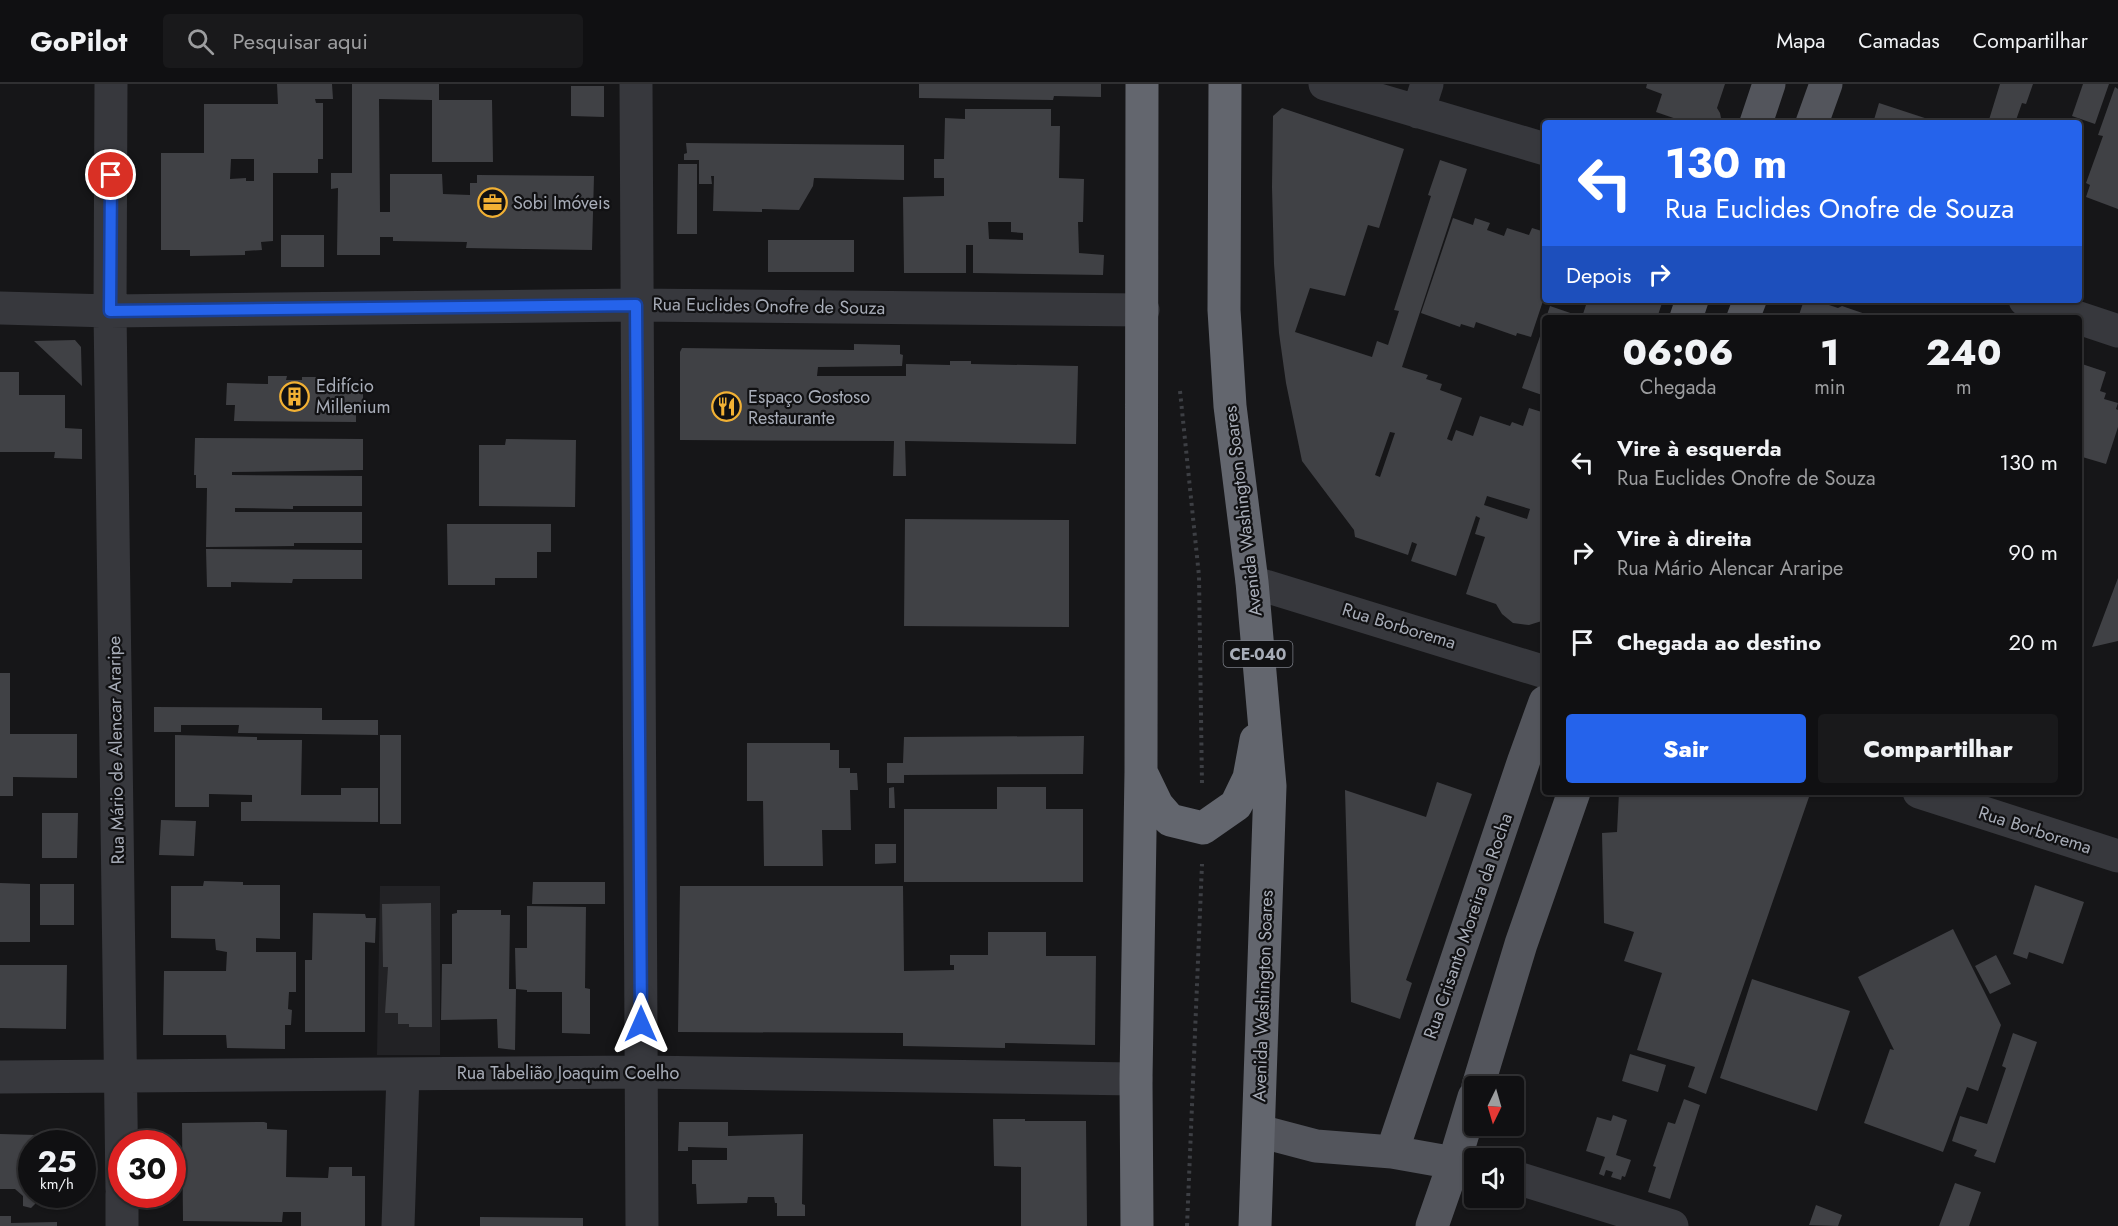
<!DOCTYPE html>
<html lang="pt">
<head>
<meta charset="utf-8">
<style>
  body { margin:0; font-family:Jost,sans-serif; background:#19191b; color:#f1f3f6; height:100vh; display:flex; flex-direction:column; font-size:22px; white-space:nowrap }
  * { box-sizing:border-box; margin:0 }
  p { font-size:20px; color:#9c9d9f }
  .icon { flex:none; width:33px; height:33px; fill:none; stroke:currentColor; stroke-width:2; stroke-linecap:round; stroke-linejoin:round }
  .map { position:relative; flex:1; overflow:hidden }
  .panel { position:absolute; left:1542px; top:231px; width:540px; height:480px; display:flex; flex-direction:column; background:#101012; border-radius:6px; box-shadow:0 2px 4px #0004,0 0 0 2px #303032 }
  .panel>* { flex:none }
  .guide { position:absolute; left:1542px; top:36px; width:540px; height:183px; border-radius:6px; box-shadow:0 2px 4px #0004,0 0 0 2px #303032; background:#2563eb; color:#fff; overflow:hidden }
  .needle { width:39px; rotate:185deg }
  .tools { position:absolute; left:1464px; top:992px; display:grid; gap:12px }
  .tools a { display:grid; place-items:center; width:60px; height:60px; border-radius:6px; background:#101012; box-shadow:0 2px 4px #0004,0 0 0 2px #303032; font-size:30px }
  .speed { position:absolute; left:18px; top:1046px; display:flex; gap:12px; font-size:30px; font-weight:700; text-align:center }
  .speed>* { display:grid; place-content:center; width:78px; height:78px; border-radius:50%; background:#101012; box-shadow:0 2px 4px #0004,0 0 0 2px #303032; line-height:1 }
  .speed small { font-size:15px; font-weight:400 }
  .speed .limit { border:9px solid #d22; background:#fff; color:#111 }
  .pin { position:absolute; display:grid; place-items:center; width:51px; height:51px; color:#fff; margin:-26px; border:3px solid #fff; border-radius:50%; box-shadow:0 2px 6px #0007 }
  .me { position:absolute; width:66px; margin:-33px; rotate:0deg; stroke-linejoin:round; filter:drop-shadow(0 0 4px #0008) }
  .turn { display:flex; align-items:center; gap:21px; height:126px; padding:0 24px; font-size:27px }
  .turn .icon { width:78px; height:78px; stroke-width:2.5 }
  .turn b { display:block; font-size:42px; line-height:51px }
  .then { display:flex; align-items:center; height:57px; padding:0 24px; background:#0003; gap:12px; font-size:22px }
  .eta { display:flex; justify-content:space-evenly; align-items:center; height:102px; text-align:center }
  .eta b { font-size:36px; font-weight:800; line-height:42px }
  .cta { display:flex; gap:12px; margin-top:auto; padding:12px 24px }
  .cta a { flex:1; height:69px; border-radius:6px; background:#2563eb; color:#fff; font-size:24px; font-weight:800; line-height:69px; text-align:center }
  .cta a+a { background:#19191b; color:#f1f3f6 }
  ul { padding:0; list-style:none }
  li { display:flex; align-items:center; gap:18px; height:90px; padding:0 24px }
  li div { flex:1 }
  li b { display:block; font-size:22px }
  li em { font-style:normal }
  header { display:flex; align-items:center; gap:36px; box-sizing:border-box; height:84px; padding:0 30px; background:#101012; border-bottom:2px solid #303032 }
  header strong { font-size:28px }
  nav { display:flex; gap:33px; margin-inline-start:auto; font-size:21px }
  .search { width:420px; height:54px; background:#19191b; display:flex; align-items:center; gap:15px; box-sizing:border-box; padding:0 21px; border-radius:6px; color:#9c9d9f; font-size:22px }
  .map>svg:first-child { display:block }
  .built { fill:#222225 }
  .building { fill:#404145; fill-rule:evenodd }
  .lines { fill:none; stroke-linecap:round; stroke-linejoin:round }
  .path { stroke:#3d3f44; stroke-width:4; stroke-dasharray:3 4.5; stroke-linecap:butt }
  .minor { stroke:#37383d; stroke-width:33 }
  .major { stroke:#53555c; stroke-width:33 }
  .highway { stroke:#63666e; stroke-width:33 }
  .route-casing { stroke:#184099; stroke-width:15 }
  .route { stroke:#2563eb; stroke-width:10 }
  .labels { text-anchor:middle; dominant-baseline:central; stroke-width:4.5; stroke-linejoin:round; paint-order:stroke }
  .shield { fill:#111113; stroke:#7b7e86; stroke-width:1.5 }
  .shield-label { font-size:16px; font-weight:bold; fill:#a8adb8 }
  .poi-label { font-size:18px; fill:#a8adb8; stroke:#111113; text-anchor:start }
  .street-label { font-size:18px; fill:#a8adb8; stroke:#111113 }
</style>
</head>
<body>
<header>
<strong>GoPilot</strong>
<div class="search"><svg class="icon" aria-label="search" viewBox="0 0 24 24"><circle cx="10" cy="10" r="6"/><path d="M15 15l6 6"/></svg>Pesquisar aqui</div>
<nav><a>Mapa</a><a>Camadas</a><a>Compartilhar</a></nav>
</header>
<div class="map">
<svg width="2118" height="1142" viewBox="0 0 2118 1142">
  <rect width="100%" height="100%" fill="#161618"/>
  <path class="built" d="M380,802H440V971H377Z"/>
  <path class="building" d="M277,0H332L333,15H315L316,19H323V75H318V89H273V157L261,158L262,166L245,167V171L190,172V166H161V69H204V20H278ZM231,75H254V97H246V94L230,95Z
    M352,0H439V16H492L493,78H432V16L379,15L380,128H390V90H442L443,110L470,111V99H477V91L594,92L592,166L466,164L467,158L393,157V153H380V171H337L338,104L331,105V89H352Z
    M919,0H1101V13L1054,12L1053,16L919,14Z
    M1647,0H1725L1717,24L1720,29L1722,39H1688L1656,28L1662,10L1646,4Z
    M2000,0H2033L2026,20L2022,19L2015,39H1988Z
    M2083,0H2109L2095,40L2072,32Z
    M571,2H604V33L571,32Z
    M2115,3L2118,5V125L2086,113L2090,101L2086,99L2103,52L2098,51Z
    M1879,19L1940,39H1873Z
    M1282,24L1404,65L1379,144L1368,141L1345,212L1310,204L1295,248L1372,273L1377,257L1388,261L1399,227L1394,226L1431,112L1428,111L1440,76L1467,85L1402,283L1428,291L1426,295L1442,300L1440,306L1462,314L1447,355L1452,357L1456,346L1473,352L1480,332L1510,342L1512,338L1523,342L1529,324L1545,329V536L1529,541L1513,539L1502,530L1496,520L1466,510L1485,453L1475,450L1480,434L1476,432L1456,492L1411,477L1417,460L1412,458L1408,471L1355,453L1354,446L1302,377L1286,299L1279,249L1274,180L1272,103L1273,32ZM1390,348L1395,349L1380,393L1375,391ZM1487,412L1530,425L1527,435L1484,421Z
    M965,25H1051V42H1060L1059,94L1084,95L1083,138H1078L1079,169L1104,171L1103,191L973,189V161H966V189H904L903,113L944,112V94H934V75H944L945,34L965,35ZM988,138H1011V148L1023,149V156L989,155Z
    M686,59L904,61V96L814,94L813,102L799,126L762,125V128L713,127L714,92H711L712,100H699V76H684V70L687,69Z
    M678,80H697V150H677Z
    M1453,134L1473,141L1475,134L1490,139L1487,146L1504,152L1507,144L1529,151L1532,144L1545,148V211L1531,253L1517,249L1516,252L1476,238L1474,244L1461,240L1460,243L1421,229Z
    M281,151H324V183H281Z
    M768,156H854V188H768Z
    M1591,216H1663L1657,234H1546L1550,222L1582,233L1587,218Z
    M1804,216H1814L1838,224L1842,222L1877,234H1798Z
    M1545,238V312L1522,304Z
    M75,256L81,263L82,302L34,257Z
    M854,260L900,261V270L903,271L902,282L818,283L817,292H906V280L950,281V277H971V280L1078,282L1076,360L905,357L906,392H893L894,357L680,356V268L682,264L854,266Z
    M2079,279L2106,288L2100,307L2106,309L2104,315L2118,319L2116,325L2118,326V343L2106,380L2079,372Z
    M0,288H19V311H65V344L82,345V375L54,374L55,368H0Z
    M268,292H287L286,296H302V293H321L320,302H363V323H356V338L234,337L235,321H226L227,299L268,300Z
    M195,354L363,355V386L232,388V391L362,392V422H293V425L235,424V428H362V459H294V462L206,463L207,404H196V391H194Z
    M506,355L576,356L575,423L479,422V361H505Z
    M905,435L1069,436V543L904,542Z
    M447,440H551V468H537V494H495V501H448Z
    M206,465L362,466V495H293L292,499L231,498V503H207Z
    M2118,494V557L2092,563Z
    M0,589H10V650H77V694L13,693V712H0Z
    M154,623L322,624V636H378V651L238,649L239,641H181V648H154Z
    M175,651L257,653V656H302L301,711H341V704H378V738L241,737V718H252V711L209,710V723H175Z
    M380,651H401V740H380Z
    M1084,652L1083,690L904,691V699H887V679H903L904,653Z
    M747,659H830V666H839V684H850V689H857L858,706H850L851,746H822L823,782H764L763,717H747Z
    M1437,698L1472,710L1406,896L1412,899L1400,935L1351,918L1345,706L1426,733Z
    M894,703L895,724H889V704Z
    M997,703H1046V725H1083V798H904V725H997Z
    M1619,708H1794L1809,713L1706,1010L1688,1003L1695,983L1637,966L1662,889L1624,877L1634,848L1604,839L1602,749L1617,748Z
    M42,729H78L77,774H42Z
    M161,736L196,737L194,772L159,771Z
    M875,760H896V779L875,780Z
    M204,797L243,798V801H280V855L256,854V868H296V908H289L288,925L292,926L291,941H285V965L227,964L226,951H163L164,887H226L227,868L216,866L215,855L171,854V802H203Z
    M533,798H605V820H532Z
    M0,799L30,800V858H0Z
    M40,800H74V841H40Z
    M2035,801L2084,818L2063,880L2029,868L2027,875L2013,870Z
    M680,802H903L904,887L954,886V881H950V871H988V848H1046V872H1096L1095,961L1005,959V964L903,962V949L678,948Z
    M431,819L432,943H409V940H398V929H385L388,883H383L382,820Z
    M527,822L586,823L585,904L590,905V950L562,949V908H527V906L516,905L515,864H527Z
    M457,826H501V831H510L509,905H516L515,966L498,964L497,935L441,936L442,880H452V830L457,829Z
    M313,829L365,830L366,834H376L375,859L365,858V948H305V876H312Z
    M1953,845L2001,941L1978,1007L1967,1003L1943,1068L1864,1039L1890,965L1894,966L1858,893Z
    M1996,871L2011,900L1990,910L1975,882Z
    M0,881H67L66,945L0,944Z
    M1752,895L1850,927L1817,1027L1720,994Z
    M2013,949L2037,958L1995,1079L1974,1072L1977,1066L1952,1057L1960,1032L1987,1040L2006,984L2002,982Z
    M1630,970L1666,981L1658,1008L1622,997Z
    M1684,1015L1700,1021L1670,1115L1648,1108L1656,1083L1653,1082L1668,1038L1675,1040Z
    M1613,1031L1627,1036L1616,1071L1631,1076L1625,1093L1622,1092L1621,1096L1611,1093L1613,1088L1606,1086L1604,1092L1599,1090L1605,1073L1586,1067L1597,1033L1611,1037Z
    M993,1035H1025V1037H1086L1087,1142H1021V1083L994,1082Z
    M679,1038H728V1052L803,1050L802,1120L805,1121V1132H777V1119H775L774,1113H748L747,1119L697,1120L696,1100H692V1076H727V1064L688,1063V1067H678Z
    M182,1039L264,1038L267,1039V1045L287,1046L286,1093L328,1094L329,1083H352V1092H365V1142H301V1128H283L282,1138L183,1137Z
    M0,1050L36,1051L35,1059L26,1061V1064H29V1093H32V1110H35V1120L31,1124L23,1122V1112L15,1105H0Z
    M1955,1099L1981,1108L1969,1142H1939Z
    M1816,1121L1842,1131L1838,1142L1809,1141Z
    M0,1132H11V1139L57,1138V1142H0Z
    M480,1133L583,1134V1142H480Z"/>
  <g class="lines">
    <path class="path" d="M1180,307L1199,492L1202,701
      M1187,1142L1202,780"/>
    <path class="minor" d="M111,0L110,227L122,1105
      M636,0L642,1142
      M1325,0L1545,65
      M1418,28L1427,0
      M2025,216L2118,247
      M0,224L110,227L636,221L1143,226
      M1252,498L1545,588
      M1919,708L2118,772
      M0,993L641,988L1136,995
      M1514,1093L1672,1142
      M122,1110V1142
      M398,1142L403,990"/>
    <path class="major" d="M1756,39L1769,0
      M1812,39L1826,0
      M1686,234L1692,216
      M1743,234L1750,216
      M1478,1002L1521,860L1574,708
      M1259,1047L1316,1062L1392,1068L1454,1079
      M1392,1068L1524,676L1545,618
      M1432,1142L1454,1079L1474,1013"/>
    <path class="highway" d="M1225,0L1224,226L1230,322L1252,498L1270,702L1255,1142
      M1142,690L1157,721L1170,736L1203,744L1236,721L1249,694L1256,656
      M1137,1142L1136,995L1141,688L1142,0"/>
  </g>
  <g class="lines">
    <defs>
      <path id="route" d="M111,91L110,227L636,221L641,940"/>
    </defs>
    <use href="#route" class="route-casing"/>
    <use href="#route" class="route"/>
  </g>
  <defs>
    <symbol id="office-ring" viewBox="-11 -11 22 22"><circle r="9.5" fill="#111113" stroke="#f2b134" stroke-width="1.5"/><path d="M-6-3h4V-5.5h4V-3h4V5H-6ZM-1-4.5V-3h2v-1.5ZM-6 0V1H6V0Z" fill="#f2b134"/></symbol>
    <symbol id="building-ring" viewBox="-11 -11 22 22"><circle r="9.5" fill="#111113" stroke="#f2b134" stroke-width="1.5"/><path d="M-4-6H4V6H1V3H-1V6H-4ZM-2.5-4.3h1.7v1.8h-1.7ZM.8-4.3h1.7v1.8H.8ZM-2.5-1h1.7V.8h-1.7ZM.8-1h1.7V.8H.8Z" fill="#f2b134"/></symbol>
    <symbol id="restaurant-ring" viewBox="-11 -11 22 22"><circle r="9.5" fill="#111113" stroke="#f2b134" stroke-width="1.5"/><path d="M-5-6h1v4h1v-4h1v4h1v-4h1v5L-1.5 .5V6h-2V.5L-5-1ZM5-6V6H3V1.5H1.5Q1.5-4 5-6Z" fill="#f2b134"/></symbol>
  </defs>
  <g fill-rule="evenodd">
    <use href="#office-ring" x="476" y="102" width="33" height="33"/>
    <use href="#building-ring" x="278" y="296" width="33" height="33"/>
    <use href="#restaurant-ring" x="710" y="306" width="33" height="33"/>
  </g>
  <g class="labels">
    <rect class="shield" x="1223.5" y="557" width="69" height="26" rx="4.5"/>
    <g class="shield-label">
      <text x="1258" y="570">CE-040</text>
    </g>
    <g class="poi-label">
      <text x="513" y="119">Sobi Imóveis</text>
      <text x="316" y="302">Edifício<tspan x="316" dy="21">Millenium</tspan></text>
      <text x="748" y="313">Espaço Gostoso<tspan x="748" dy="21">Restaurante</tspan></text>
    </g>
    <g class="street-label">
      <text transform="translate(769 222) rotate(1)">Rua Euclides Onofre de Souza</text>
      <text transform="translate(1243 427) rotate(-97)">Avenida Washington Soares</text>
      <text transform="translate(1399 542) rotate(17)">Rua Borborema</text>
      <text transform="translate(116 666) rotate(-91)">Rua Mário de Alencar Araripe</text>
      <text transform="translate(2035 746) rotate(18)">Rua Borborema</text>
      <text transform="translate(1468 842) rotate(-71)">Rua Crisanto Moreira da Rocha</text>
      <text transform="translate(1263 912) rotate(-88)">Avenida Washington Soares</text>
      <text x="568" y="989">Rua Tabelião Joaquim Coelho</text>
    </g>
  </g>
</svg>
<div class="tools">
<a><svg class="needle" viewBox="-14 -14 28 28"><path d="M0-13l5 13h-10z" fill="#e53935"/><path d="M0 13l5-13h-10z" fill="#9c9d9f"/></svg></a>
<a><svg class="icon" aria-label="sound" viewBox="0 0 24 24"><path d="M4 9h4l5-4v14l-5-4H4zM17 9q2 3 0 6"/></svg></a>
</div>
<div class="speed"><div>25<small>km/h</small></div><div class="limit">30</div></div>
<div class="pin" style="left:111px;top:91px;background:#d93025"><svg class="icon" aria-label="arrive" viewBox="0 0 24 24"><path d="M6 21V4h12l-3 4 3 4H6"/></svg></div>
<svg class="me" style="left:641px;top:940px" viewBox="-20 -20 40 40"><path d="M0-17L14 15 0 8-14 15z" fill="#2563eb" stroke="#fff" stroke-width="4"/></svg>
<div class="guide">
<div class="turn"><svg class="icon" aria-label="left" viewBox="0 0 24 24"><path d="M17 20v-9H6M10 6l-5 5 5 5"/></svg><div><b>130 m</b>Rua Euclides Onofre de Souza</div></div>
<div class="then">Depois<svg class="icon" aria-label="right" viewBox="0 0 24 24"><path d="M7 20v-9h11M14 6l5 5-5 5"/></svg></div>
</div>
<section class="panel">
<div class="eta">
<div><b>06:06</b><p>Chegada</p></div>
<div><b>1</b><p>min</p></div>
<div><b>240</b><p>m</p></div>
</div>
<ul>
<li><svg class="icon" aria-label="left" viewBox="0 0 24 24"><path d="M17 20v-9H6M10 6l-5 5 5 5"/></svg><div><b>Vire à esquerda</b><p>Rua Euclides Onofre de Souza</p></div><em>130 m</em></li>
<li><svg class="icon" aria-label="right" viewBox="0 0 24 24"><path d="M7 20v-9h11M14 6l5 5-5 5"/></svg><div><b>Vire à direita</b><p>Rua Mário Alencar Araripe</p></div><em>90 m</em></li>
<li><svg class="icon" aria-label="arrive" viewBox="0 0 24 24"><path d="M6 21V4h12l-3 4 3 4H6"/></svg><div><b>Chegada ao destino</b></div><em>20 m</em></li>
</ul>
<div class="cta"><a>Sair</a><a>Compartilhar</a></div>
</section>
</div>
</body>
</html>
